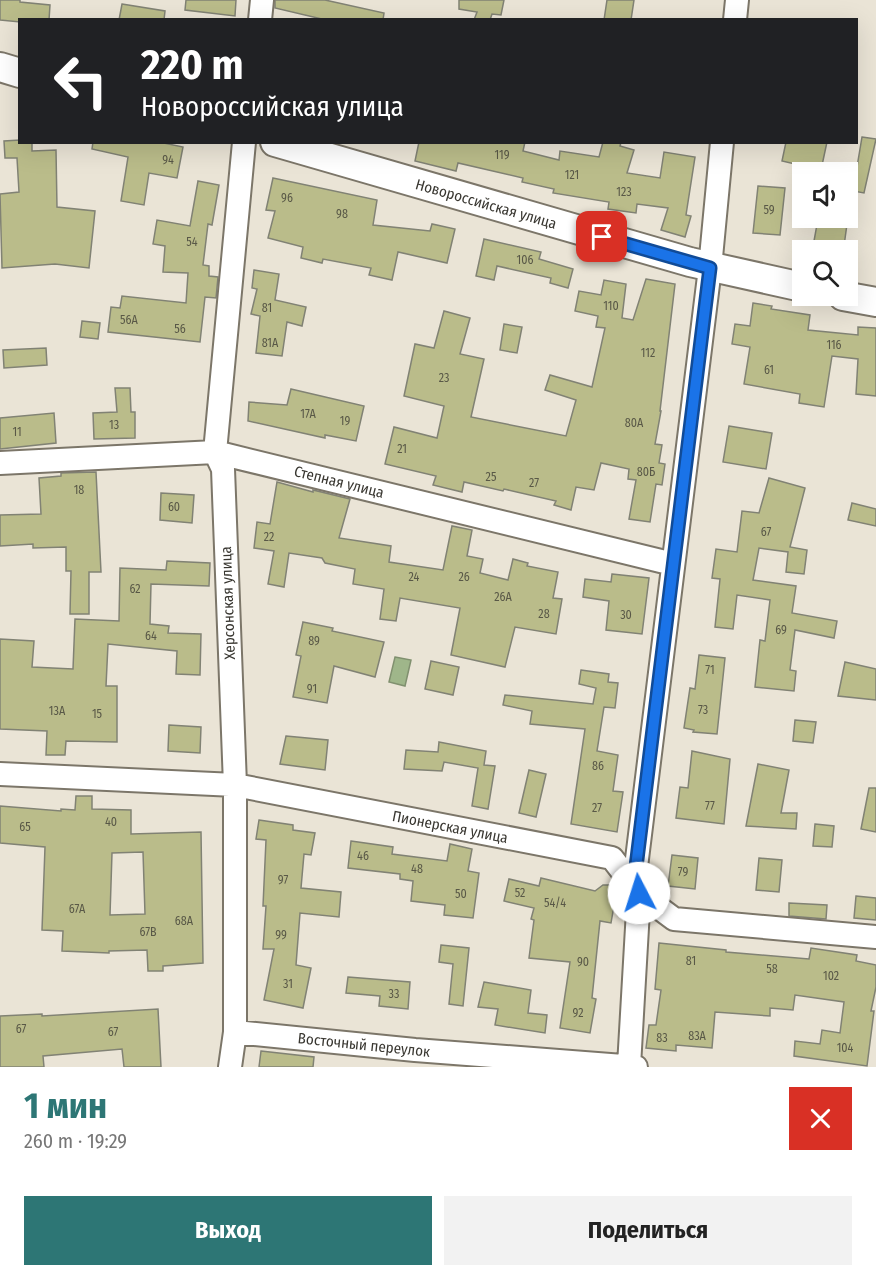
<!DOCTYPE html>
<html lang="ru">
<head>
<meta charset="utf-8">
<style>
  body { margin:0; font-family:"Fira Sans Condensed",sans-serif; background:#f2f2f2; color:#222; height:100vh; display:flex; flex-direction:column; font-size:22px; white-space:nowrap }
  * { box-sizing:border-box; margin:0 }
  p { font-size:20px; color:#767676 }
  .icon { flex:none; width:33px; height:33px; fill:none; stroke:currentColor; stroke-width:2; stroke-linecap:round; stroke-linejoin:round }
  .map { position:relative; height:1067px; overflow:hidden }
  .details { display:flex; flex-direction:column; background:#fff; flex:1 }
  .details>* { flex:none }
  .hud { position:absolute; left:18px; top:18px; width:840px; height:126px; border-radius:0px; box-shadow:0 6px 24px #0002; background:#202124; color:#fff; overflow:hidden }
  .controls { position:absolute; left:792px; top:162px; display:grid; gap:12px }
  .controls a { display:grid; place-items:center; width:66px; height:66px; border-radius:0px; background:#fff; box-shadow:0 6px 24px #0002; font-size:30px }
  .pin { position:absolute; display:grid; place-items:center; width:51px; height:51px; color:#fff; margin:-26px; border-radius:12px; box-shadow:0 3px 9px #0006 }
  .me { position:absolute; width:66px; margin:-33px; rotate:355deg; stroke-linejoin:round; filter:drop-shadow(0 0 4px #0008) }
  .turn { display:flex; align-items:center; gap:21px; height:126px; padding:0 24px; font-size:27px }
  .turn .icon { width:78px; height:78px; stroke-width:2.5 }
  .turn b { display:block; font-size:42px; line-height:51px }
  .round { display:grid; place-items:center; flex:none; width:63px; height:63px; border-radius:0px; background:#f2f2f2 }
  .summary { display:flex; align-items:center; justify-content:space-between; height:102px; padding:0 24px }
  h1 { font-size:36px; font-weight:700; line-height:45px; color:#2d7675 }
  .button { display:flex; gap:12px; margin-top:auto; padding:12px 24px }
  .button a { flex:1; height:69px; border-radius:0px; background:#2d7675; color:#fff; font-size:24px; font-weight:700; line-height:69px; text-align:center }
  .button a+a { background:#f2f2f2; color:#222 }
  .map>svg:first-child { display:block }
  .water { fill:#9fb68a; stroke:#80906f; stroke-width:1.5 }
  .building { fill:#babc8a; stroke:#818274; stroke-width:1.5; fill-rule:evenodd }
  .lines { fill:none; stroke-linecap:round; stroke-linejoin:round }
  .minor-casing { stroke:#7c7669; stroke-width:26 }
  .tertiary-casing { stroke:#7c7669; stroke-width:32 }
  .minor { stroke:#fff; stroke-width:22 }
  .tertiary { stroke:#fff; stroke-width:28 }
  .route-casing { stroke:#114b97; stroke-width:15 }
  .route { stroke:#1a73e8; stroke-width:10 }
  .labels { text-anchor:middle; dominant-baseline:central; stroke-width:4.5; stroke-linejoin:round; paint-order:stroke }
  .number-label { font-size:12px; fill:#595847 }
  .street-label { font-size:15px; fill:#393731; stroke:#fff }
</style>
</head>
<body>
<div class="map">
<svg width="876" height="1067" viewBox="0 0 876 1067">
  <rect width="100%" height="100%" fill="#eae4d6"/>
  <path class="water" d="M395,657L411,660L405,686L389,682Z"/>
  <path class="building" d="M0,0H20V2L50,5L49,20H20V22L0,20Z
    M186,0H236L235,16L185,10Z
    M275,0H325L384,13L383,20H326L275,8Z
    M459,0H504L501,15L492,14L490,20H474L477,12L459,9Z
    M607,0H634L631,20H604Z
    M122,4L165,11L164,20H119Z
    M862,137L876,139L864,193L853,191Z
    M20,140V142H32V151L56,150L57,207L95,211L89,268L55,264L2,268L0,194L19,192L17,158H5L4,141Z
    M93,142H159L183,147L177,178L149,173L144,205L121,201L128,157L92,149Z
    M419,142H525L523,151L559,160L560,151L599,157L603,142H621L620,146L634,150L627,173L660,178L664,152L695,157L686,215L691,216L685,237L661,230L668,208L637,204L636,213L608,209L609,202L553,193L554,189L522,182L523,178L458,163L456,171L415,161Z
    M786,142H827L821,170L782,161Z
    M273,178L377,200L373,225L430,231L432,224L455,229L447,263L398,252L392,280L369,275L371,268L323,259L322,263L301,258L303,247L268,238L275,211L266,210Z
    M198,181L219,185L212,225L208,224L203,265L209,266V276L218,277L216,298L205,297L200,342L108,332L111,307L120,308L122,296L186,303L188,273L163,272L165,246L153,244L157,220L190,226Z
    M758,186L785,188L780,235L753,233Z
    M818,219L847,224L844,246L814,241Z
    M484,239L541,252L539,259L573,269L568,288L550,283L551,278L497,266L494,280L476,276Z
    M254,270L279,274L275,300L306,307L302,326L287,322L282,356L256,353L260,316L251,314L257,289L252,288Z
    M646,279L675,284L660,411H661L655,444L662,445L659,463L665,464L662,485L656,484L650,522L629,519L636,480L628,479L629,469L601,463L594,490L576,487L571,510L554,505L556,501L504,489L503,491L464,482L462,492L433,485L436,476L385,464L394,427L437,438L444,406L404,396L415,344L434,348L444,311L470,318L460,354L484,359L471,417L566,436L576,400L545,390L550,375L592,387L605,328L596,327L598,316L575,311L579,291L601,295L604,280L626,284L622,318L633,320Z
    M753,303L772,306L771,309L810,315L808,330L858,335V327L876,328V396L856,394L858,359L832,356L824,407L799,403L800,394L744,384L750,347L732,344L735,324L750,326Z
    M82,321L100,323L98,339L80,337Z
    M504,324L522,327L517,353L500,350Z
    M46,348L47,365L4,368L3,350Z
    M115,388H130L131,412H135V438L94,439L93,413L117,412Z
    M291,389L364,406L356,441L325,435V438L248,421L249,402L287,405Z
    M54,413L56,443L0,449V418Z
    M729,426L772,433L766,469L723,462Z
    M96,472L101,572H89V614H70L71,571H66V547L33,548V544L0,546V515L41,514L39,478L61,476V473Z
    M769,478L805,488L790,547L807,550L804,574L786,572L788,552L759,548L753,580L796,586L792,613L837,621L834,638L795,630L790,670L796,671L794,691L755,687L760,640L765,641L770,600L737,595L733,629L715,627L720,579L712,578L716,549L737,552L742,511L759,513Z
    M277,482L313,492V490L350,499L339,538L391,546L389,562L443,570L452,526L472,530L467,556L483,559L480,573L508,580L513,559L528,563L527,566L558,572L553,598L562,599L556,634L515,627L505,667L451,655L460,608L400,598L396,621L380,619L384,589L353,584L355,569L325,563L322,558L289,553L284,587L268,584L274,551L254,548L257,522L270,524Z
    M161,493L194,495L192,523L160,520Z
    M852,503L876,509V526L848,520Z
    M167,561L210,563L209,586L151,584L150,624L169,626L168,633L201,634L200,675L176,674L177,651L108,644L106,686H117V742L66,741L65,755H46L47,731L0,729V639L34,641L32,667L73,669L75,619L119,621L120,568L166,570Z
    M612,574L649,578L642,634L606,630L609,601L583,597L585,579L611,582Z
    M303,622L333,628L332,631L384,642L375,677L334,666L327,703L293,697L301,656L296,655Z
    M699,655L725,658L717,734L693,732L694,730L684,728L690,688L695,689Z
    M431,661L459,667L453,695L425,689Z
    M845,662L876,669V700L838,696Z
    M581,670L609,674L608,682L618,683L615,708L604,707L597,751L618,755L613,791L623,792L617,832L571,824L585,729L530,724L532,711L503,705L505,695L593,704L596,688L579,684Z
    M795,720L816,722L813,743L793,741Z
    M169,725L201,727L200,753L168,751Z
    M286,736L328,740L325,770L280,764Z
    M439,742L486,751L484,765L495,766L488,809L472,806L478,768L444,762L442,771L404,769L406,750L438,752Z
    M692,751L730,759L724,824L676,818L680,787L688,788Z
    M758,764L789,770L781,813H797L796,829L746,826Z
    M529,770L546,774L536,817L519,813Z
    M869,788H876V832L861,829Z
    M76,796H92V809L131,810V834L201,832L203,963L163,966V971H148L147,950L109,951V953L62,951L63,931L42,930L45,847L0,843V806L61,811V809L75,810ZM143,852L145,914L110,915L112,853Z
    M259,820L293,825V830L315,833L311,855L304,854L301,888L341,892L339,917L300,913L296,965L311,968L303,1008L264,1000L274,949H263L266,906H263L266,840L256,839Z
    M815,824L834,826L832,847L813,846Z
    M351,841L393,847L392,854L447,861L450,844L472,849L468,871L479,873L473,918L444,915L445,905L411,901L413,881L400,879V874L348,868Z
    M672,855L698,858L695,889L668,886Z
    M759,858L782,860L779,892L756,890Z
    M541,878L595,891L603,885H610L615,891V900L611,923L600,921L592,998L596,999L590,1033L560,1028L570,962L529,958L534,920L531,919L534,908L504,901L509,879L539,886Z
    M856,896L876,898V920L854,918Z
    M789,903L827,905L826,919L789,916Z
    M659,943L726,950V952L809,959L811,948L857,955L856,961L876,965V987L871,1011H874L867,1066L794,1056L795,1041L820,1044L822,1030L840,1033L844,1002L795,995L793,1010L770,1008V1016L715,1012L712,1048L676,1045V1051L646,1048L649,1025H656L661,990L655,989Z
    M441,945L469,948L463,1006L449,1004L453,964L439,962Z
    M348,977L410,982L408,1009L379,1006L380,996L346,993Z
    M484,982L531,990L528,1013L547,1015L545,1033L495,1025L498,1009L478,1007Z
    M158,1009L161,1067H124L122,1049L43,1056L44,1067H0V1016L42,1014V1016Z
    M261,1051L314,1057L313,1067H259Z"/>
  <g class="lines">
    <defs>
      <path id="minor" d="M260,20L262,0
        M735,20L737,0
        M0,463L215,452L673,564
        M0,774L235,785L612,858L639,893L674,919L876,937
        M235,1032L415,1050L636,1067
        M629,1066L639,893L636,867L710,268L722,142
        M230,1067L235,1032V785L223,469L215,452L244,142"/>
      <path id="tertiary" d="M0,67L20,73
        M275,142L690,262L802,287
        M843,296L876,302"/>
    </defs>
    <use href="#minor" class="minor-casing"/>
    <use href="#tertiary" class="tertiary-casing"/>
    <use href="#minor" class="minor"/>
    <use href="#tertiary" class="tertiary"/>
  </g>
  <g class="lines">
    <defs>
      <path id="route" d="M602,237L710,268L636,867L639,893"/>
    </defs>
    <use href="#route" class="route-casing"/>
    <use href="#route" class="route"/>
  </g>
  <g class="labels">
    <g class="number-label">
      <text x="502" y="155">119</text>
      <text x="168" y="160">94</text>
      <text x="572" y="175">121</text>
      <text x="624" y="192">123</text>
      <text x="287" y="198">96</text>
      <text x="769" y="210">59</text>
      <text x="342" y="214">98</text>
      <text x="192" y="242">54</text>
      <text x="525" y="260">106</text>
      <text x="611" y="306">110</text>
      <text x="267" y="308">81</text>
      <text x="129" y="320">56А</text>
      <text x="180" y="329">56</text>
      <text x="270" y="343">81А</text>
      <text x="834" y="345">116</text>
      <text x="648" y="353">112</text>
      <text x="769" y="370">61</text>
      <text x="444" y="378">23</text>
      <text x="308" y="414">17А</text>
      <text x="345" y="421">19</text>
      <text x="634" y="423">80А</text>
      <text x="114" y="425">13</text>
      <text x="17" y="432">11</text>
      <text x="402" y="449">21</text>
      <text x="646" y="472">80Б</text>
      <text x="491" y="477">25</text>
      <text x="534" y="483">27</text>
      <text x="79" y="490">18</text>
      <text x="174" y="507">60</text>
      <text x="766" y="532">67</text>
      <text x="269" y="537">22</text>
      <text x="414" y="577">24</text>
      <text x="464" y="577">26</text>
      <text x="135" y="589">62</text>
      <text x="503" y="597">26А</text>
      <text x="544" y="614">28</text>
      <text x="626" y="615">30</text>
      <text x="781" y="630">69</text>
      <text x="151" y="636">64</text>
      <text x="314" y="641">89</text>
      <text x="710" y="670">71</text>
      <text x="312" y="689">91</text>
      <text x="703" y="710">73</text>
      <text x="57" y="711">13А</text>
      <text x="97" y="714">15</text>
      <text x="598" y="766">86</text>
      <text x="710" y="806">77</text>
      <text x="597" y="808">27</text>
      <text x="111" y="822">40</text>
      <text x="25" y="827">65</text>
      <text x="363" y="856">46</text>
      <text x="417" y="869">48</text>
      <text x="683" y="872">79</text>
      <text x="283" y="880">97</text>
      <text x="520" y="893">52</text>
      <text x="461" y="894">50</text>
      <text x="555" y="903">54/4</text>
      <text x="77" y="909">67А</text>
      <text x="184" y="921">68А</text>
      <text x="148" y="932">67В</text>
      <text x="281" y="935">99</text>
      <text x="691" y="961">81</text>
      <text x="583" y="962">90</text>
      <text x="772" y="969">58</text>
      <text x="831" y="976">102</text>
      <text x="288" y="984">31</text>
      <text x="394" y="994">33</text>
      <text x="578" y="1013">92</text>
      <text x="21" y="1029">67</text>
      <text x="113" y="1032">67</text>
      <text x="697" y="1036">83А</text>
      <text x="662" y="1038">83</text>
      <text x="845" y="1048">104</text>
    </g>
    <g class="street-label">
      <text transform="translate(486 204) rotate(16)">Новороссийская улица</text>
      <text transform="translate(339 482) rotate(14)">Степная улица</text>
      <text transform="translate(228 603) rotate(-92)">Херсонская улица</text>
      <text transform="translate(450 827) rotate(11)">Пионерская улица</text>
      <text transform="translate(364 1045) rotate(6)">Восточный переулок</text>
    </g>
  </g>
</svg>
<div class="controls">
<a><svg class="icon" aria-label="sound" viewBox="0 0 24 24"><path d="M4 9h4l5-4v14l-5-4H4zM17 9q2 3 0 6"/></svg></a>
<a><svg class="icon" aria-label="search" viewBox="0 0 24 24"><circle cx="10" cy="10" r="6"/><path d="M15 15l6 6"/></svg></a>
</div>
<div class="pin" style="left:602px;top:237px;background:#d93025"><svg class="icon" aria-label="arrive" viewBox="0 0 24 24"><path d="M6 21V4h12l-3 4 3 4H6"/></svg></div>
<svg class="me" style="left:639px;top:893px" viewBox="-20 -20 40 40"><circle r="19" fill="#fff"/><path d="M0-13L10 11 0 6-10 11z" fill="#1a73e8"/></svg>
<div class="hud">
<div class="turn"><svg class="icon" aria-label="left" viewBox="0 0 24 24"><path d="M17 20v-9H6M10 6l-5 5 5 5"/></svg><div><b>220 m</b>Новороссийская улица</div></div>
</div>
</div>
<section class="details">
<div class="summary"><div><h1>1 мин</h1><p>260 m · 19:29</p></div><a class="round" style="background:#d93025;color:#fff"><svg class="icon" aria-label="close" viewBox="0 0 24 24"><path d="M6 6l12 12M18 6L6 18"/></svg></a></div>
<div class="button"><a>Выход</a><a>Поделиться</a></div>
</section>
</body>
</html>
